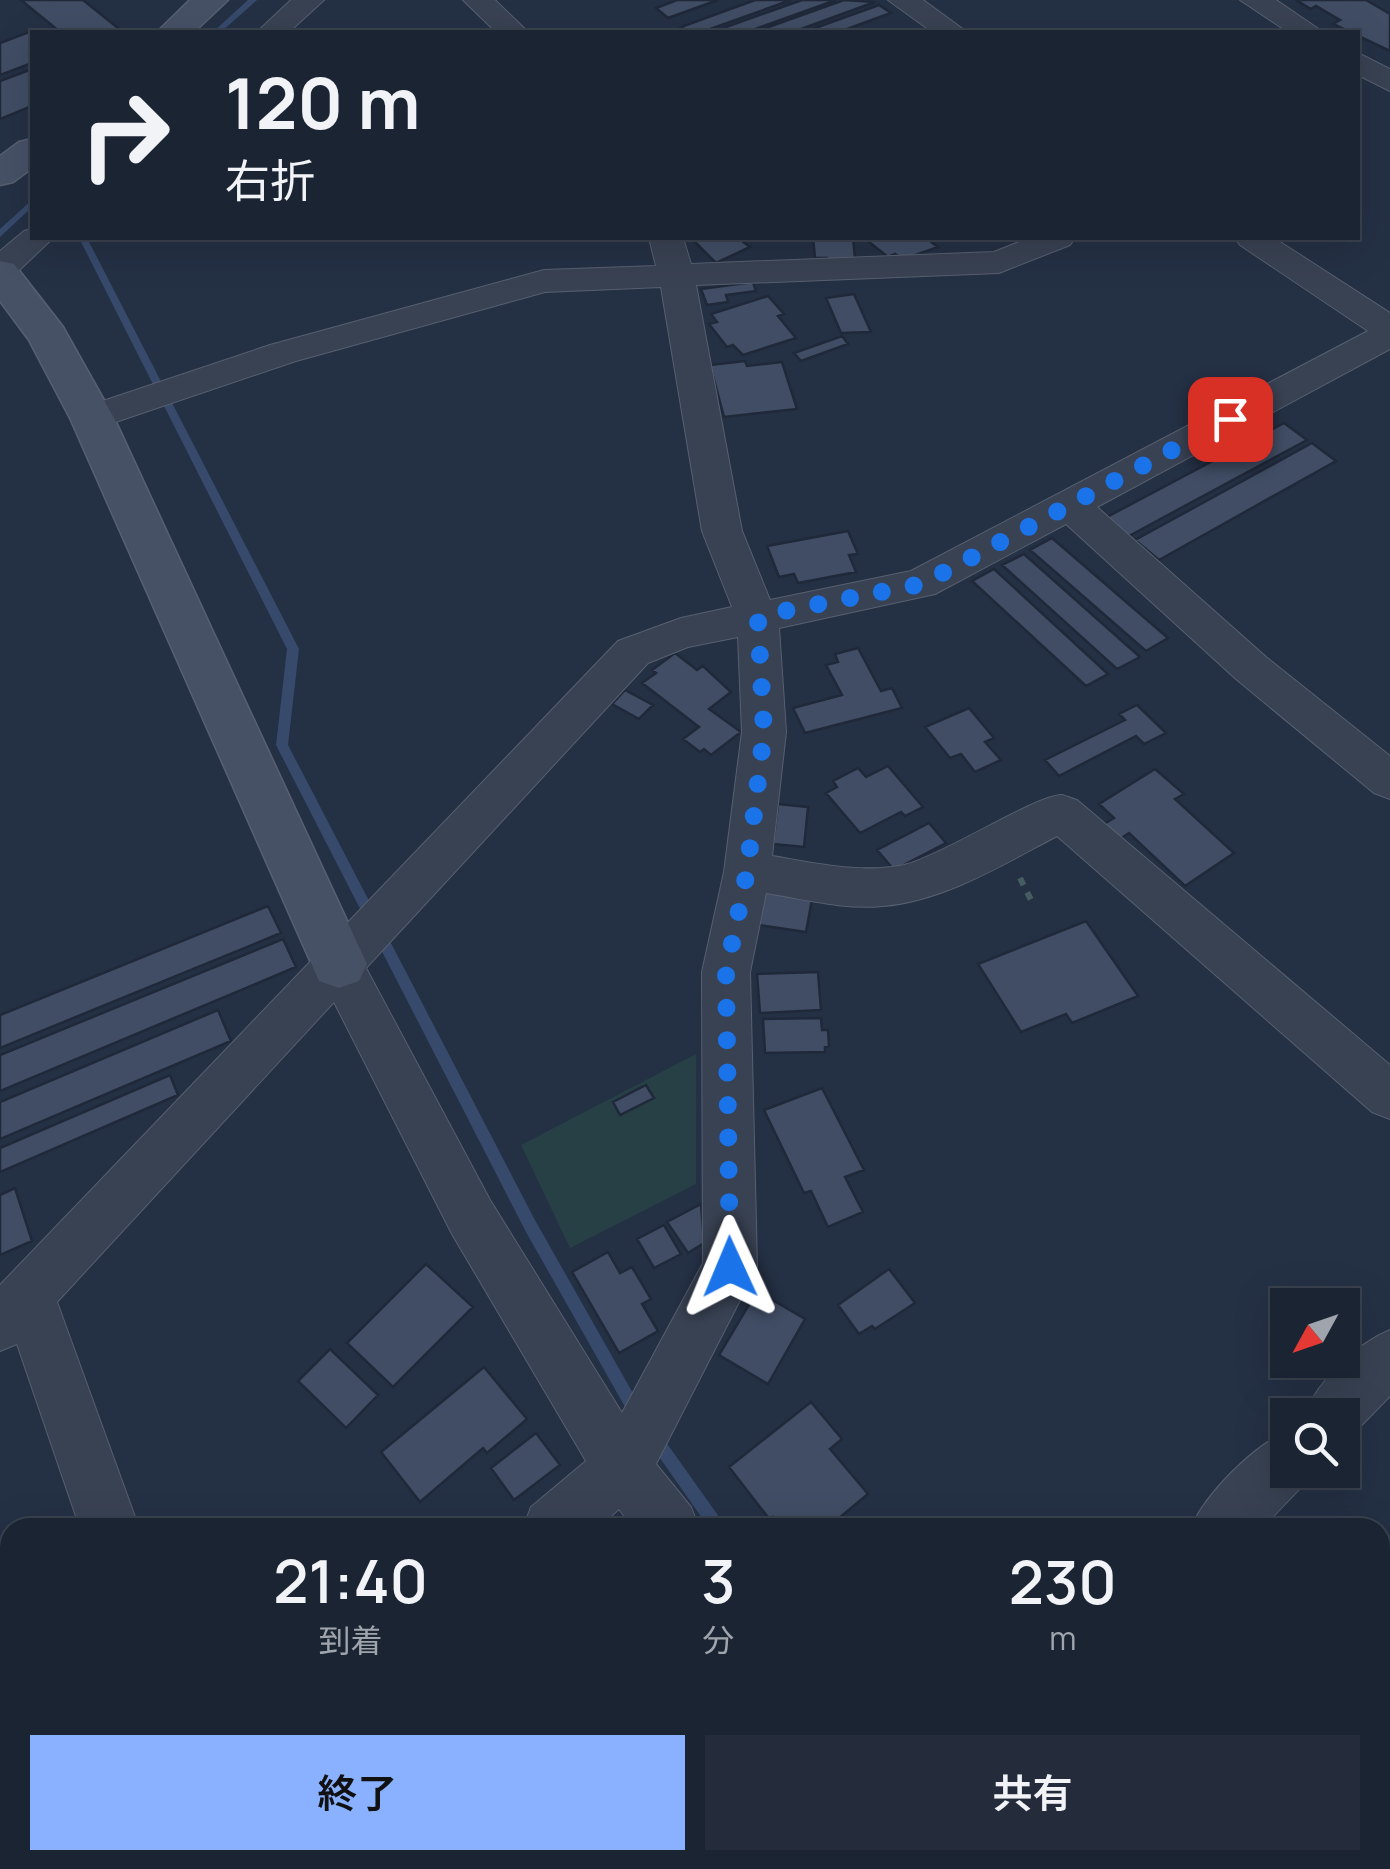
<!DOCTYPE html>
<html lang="ja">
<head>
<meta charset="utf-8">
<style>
  body { margin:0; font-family:Manrope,"Noto Sans JP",sans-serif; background:#242c3b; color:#f1f3f6; height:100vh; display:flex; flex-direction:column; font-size:38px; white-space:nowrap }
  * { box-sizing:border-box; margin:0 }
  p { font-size:32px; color:#a0a4ac }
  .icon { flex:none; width:55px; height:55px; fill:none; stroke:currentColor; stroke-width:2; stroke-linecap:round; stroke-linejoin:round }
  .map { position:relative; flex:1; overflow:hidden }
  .panel { position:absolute; left:0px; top:1518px; width:1390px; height:352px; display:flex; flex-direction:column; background:#1b2433; border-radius:30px 30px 0 0; box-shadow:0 10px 40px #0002,0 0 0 2px #39414e }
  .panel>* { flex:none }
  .banner { position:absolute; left:30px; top:30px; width:1330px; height:210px; border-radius:0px; box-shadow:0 10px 40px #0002,0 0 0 2px #39414e; background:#1b2433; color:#f1f3f6; overflow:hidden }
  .needle { width:65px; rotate:230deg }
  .controls { position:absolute; left:1270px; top:1288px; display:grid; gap:20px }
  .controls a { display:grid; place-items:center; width:90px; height:90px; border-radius:0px; background:#1b2433; box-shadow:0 10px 40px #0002,0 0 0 2px #39414e; font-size:50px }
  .pin { position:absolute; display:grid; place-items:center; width:85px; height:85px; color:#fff; margin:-42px; border-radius:20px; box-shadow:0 5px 15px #0006 }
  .me { position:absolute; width:110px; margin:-55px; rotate:359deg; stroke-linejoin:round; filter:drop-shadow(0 0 8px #0008) }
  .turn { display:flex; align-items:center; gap:35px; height:210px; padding:0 30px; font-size:45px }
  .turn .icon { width:130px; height:130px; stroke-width:2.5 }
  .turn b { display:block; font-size:70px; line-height:85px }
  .eta { display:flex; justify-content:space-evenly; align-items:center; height:170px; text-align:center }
  .eta b { font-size:60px; font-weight:600; line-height:70px }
  .cta { display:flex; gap:20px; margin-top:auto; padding:20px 30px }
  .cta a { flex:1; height:115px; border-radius:0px; background:#89b1ff; color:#111; font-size:40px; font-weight:600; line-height:115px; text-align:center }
  .cta a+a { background:#242c3b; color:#f1f3f6 }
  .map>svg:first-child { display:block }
  .green { fill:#264045 }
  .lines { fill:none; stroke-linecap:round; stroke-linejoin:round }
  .stream { fill:#374a6c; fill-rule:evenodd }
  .building { fill:#404d64; stroke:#20293a; stroke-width:2.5 }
  .street-casing { stroke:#576070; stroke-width:2 }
  .secondary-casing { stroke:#576070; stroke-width:3 }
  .path { stroke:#455d61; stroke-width:6; stroke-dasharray:8 8; stroke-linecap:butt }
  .street { fill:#394253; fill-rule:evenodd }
  .secondary { fill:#475166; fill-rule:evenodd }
  .route { stroke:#1a73e8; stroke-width:18; stroke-dasharray:0 32.4 }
</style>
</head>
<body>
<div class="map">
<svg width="1390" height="1869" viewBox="0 0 1390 1869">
  <rect width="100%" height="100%" fill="#243044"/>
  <path class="green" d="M696,1054V1184L570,1248L521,1145Z"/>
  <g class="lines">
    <path class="stream" d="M248,0H257L221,32H213Z
      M32,200V207L0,237V229Z
      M79,238H87L299,649L288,745L536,1222L643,1411L645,1416L643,1421L638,1423L633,1421L526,1232L276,745L287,649Z
      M653,1428L658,1431L727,1528H709L648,1441L645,1436L648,1431Z
      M961,1860H981L986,1869H966Z"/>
  </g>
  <path class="building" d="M21,0H83L123,32H60Z
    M677,0H718L668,18L656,8Z
    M755,0H791L702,32H689L681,27Z
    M802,0H836L747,32H712Z
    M844,0L875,2L793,32H755Z
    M1296,0H1366L1390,14V51L1333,24L1340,20L1316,6L1311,9Z
    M879,5L891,13L839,32H804Z
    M29,32L32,63L0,75V43Z
    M32,69V106L0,119V81Z
    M691,238H738L750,247L716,263Z
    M813,238H853L855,258L827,262V258H815Z
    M864,238H926L938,247L910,257L901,258L895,254L888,257Z
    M753,282L756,291L726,295L728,302L707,305L701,289Z
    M854,294L871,332L841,333L826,298Z
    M768,296L784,314L778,316L796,338L743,355L733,345L727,347L709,324L717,322L711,314Z
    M842,336L848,344L801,361L794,353Z
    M745,361L747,366L782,362L797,409L724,417L710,365Z
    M1284,423L1307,440L1129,536L1107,517Z
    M1312,443L1336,461L1159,560L1135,540Z
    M848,531L858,554L849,555L856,572L798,583L794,574L779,577L767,546Z
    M1052,538L1168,638L1146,651L1030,550Z
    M1024,554L1140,657L1117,669L1002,565Z
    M994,569L1108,674L1086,686L972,581Z
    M858,648L881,691L892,688L902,708L805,733L793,708L842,695L826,665L838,662L835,654Z
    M675,653L697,670L703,666L731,692L709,709L741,732L711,755L704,749L700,752L683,739L699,727L642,683L656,673L652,670Z
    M625,690L653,705L639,719L612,704Z
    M1137,705L1166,733L1144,744L1136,736L1059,776L1045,760L1125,720L1119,714Z
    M969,708L994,738L985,742L1001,760L975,772L961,754L950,758L925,727Z
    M888,766L923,807L905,816L901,812L860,833L826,793L837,787L833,781L858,768L866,777Z
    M1155,769L1184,794L1175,799L1234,853L1185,886L1129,833L1120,839L1104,824L1114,818L1099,804Z
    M778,804L808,807L804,847L773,844Z
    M929,823L946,843L894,870L877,850Z
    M766,886L813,894L806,932L759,925Z
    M268,906L281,933L0,1048V1015Z
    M1086,921L1138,996L1072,1023L1066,1014L1021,1032L978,964Z
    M283,939L296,967L0,1091V1055Z
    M818,972L821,1010L760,1013L757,974Z
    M218,1010L231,1041L0,1139V1102Z
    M821,1018L822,1030H828L829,1046L825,1047V1052L765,1053L763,1019Z
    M170,1075L178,1095L0,1172V1148Z
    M646,1085L654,1098L620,1115L613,1102Z
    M822,1088L864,1170L845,1177L863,1212L828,1227L811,1191L804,1193L764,1110Z
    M15,1188L32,1241L0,1255V1195Z
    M701,1204L704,1243L688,1253L667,1222Z
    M664,1225L681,1254L654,1268L637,1239Z
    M608,1252L620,1273L632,1267L651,1299L642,1304L658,1331L619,1353L572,1272Z
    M426,1264L473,1307L393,1387L347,1343Z
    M889,1269L915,1303L875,1329L872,1326L859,1334L838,1305Z
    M757,1291L805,1319L768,1384L719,1355Z
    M330,1349L378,1395L346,1428L298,1381Z
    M484,1367L527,1419L487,1453L483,1448L420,1502L381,1452Z
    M811,1402L842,1439L830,1449L868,1494L827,1528H781L773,1517L770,1520L729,1467Z
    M536,1433L560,1465L514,1500L491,1468Z
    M10,1687V1777L5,1781L0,1770V1694Z
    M218,1860H273L277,1869H219Z
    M354,1860H457L461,1868L358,1869Z
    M598,1860H721L726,1869H584Z
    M736,1860H833L839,1869H736L740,1867Z"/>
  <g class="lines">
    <defs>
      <path id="street" d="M291,0H324L289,32H257Z
        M463,0H495L528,32H496Z
        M888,0H923L967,32H932Z
        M1240,0H1276L1323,32H1288Z
        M1358,53L1390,69V91L1358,75Z
        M32,229V238H53L12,277L0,280V251L24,231Z
        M649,238H683L691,264L994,252L1029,238H1075L1070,245L999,273L696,285L742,531L770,600L911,571L1368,331L1240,245L1235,238H1274L1390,313V349L1097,507L1266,657L1390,756V799L1374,793L1236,679L1066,524L935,594L779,628L786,732L772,856C815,863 861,874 904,865C942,856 1038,794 1062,795C1067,796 1072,799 1077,800L1390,1065V1119L1372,1112L1057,836C1004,864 944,901 883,906C844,910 804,899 766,893L750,972L757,1267L656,1464L691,1507L699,1528H633L619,1509L598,1528H523L531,1507L586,1461L452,1234L334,1002L57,1302L139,1528H80L17,1344L0,1351V1285L618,641L681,618L732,607L702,531L661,287L545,292L296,361L92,430L79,427L73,418L79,409L270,345L544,270L656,266ZM738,637L742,732L724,872L702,972L703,1263L622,1413L490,1200L366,968L648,663L688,647Z
        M1390,1330V1396L1352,1435L1342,1439V1415H1304C1318,1381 1356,1344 1390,1330Z
        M1288,1431V1470H1313L1308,1480L1262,1528H1191C1205,1494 1254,1445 1288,1431Z
        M112,1860H186L182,1869H108Z
        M881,1860H951L955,1869H885Z"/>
      <path id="secondary" d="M190,0H228L194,32H157Z
        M32,139V168L13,182L0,185V156L19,142Z
        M0,261L14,264L63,327L114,418L367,964L359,981L339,988L319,981L70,418L29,340L0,301Z"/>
    </defs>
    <use href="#street" class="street-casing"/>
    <use href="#secondary" class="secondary-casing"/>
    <path class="path" d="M1020,878L1033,904"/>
    <use href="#street" class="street"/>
    <use href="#secondary" class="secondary"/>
  </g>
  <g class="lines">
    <path class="route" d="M730,1267L726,972L747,872L764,732L758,620L788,610L922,584L1230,419"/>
  </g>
</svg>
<div class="controls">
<a><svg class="needle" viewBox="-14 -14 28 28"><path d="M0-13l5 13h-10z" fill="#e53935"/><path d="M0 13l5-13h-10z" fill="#a0a4ac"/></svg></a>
<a><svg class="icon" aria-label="search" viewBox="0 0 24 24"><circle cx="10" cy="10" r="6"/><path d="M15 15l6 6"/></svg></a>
</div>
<div class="pin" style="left:1230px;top:419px;background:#d93025"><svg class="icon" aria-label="arrive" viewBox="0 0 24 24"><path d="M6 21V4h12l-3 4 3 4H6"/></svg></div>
<svg class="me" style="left:730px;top:1267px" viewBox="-20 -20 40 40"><path d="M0-17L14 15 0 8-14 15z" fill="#1a73e8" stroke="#fff" stroke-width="4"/></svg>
<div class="banner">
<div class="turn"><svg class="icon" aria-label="right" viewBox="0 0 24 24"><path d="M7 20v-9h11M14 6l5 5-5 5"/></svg><div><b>120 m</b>右折</div></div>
</div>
<section class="panel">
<div class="eta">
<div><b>21:40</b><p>到着</p></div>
<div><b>3</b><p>分</p></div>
<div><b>230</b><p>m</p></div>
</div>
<div class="cta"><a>終了</a><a>共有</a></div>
</section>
</div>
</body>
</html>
